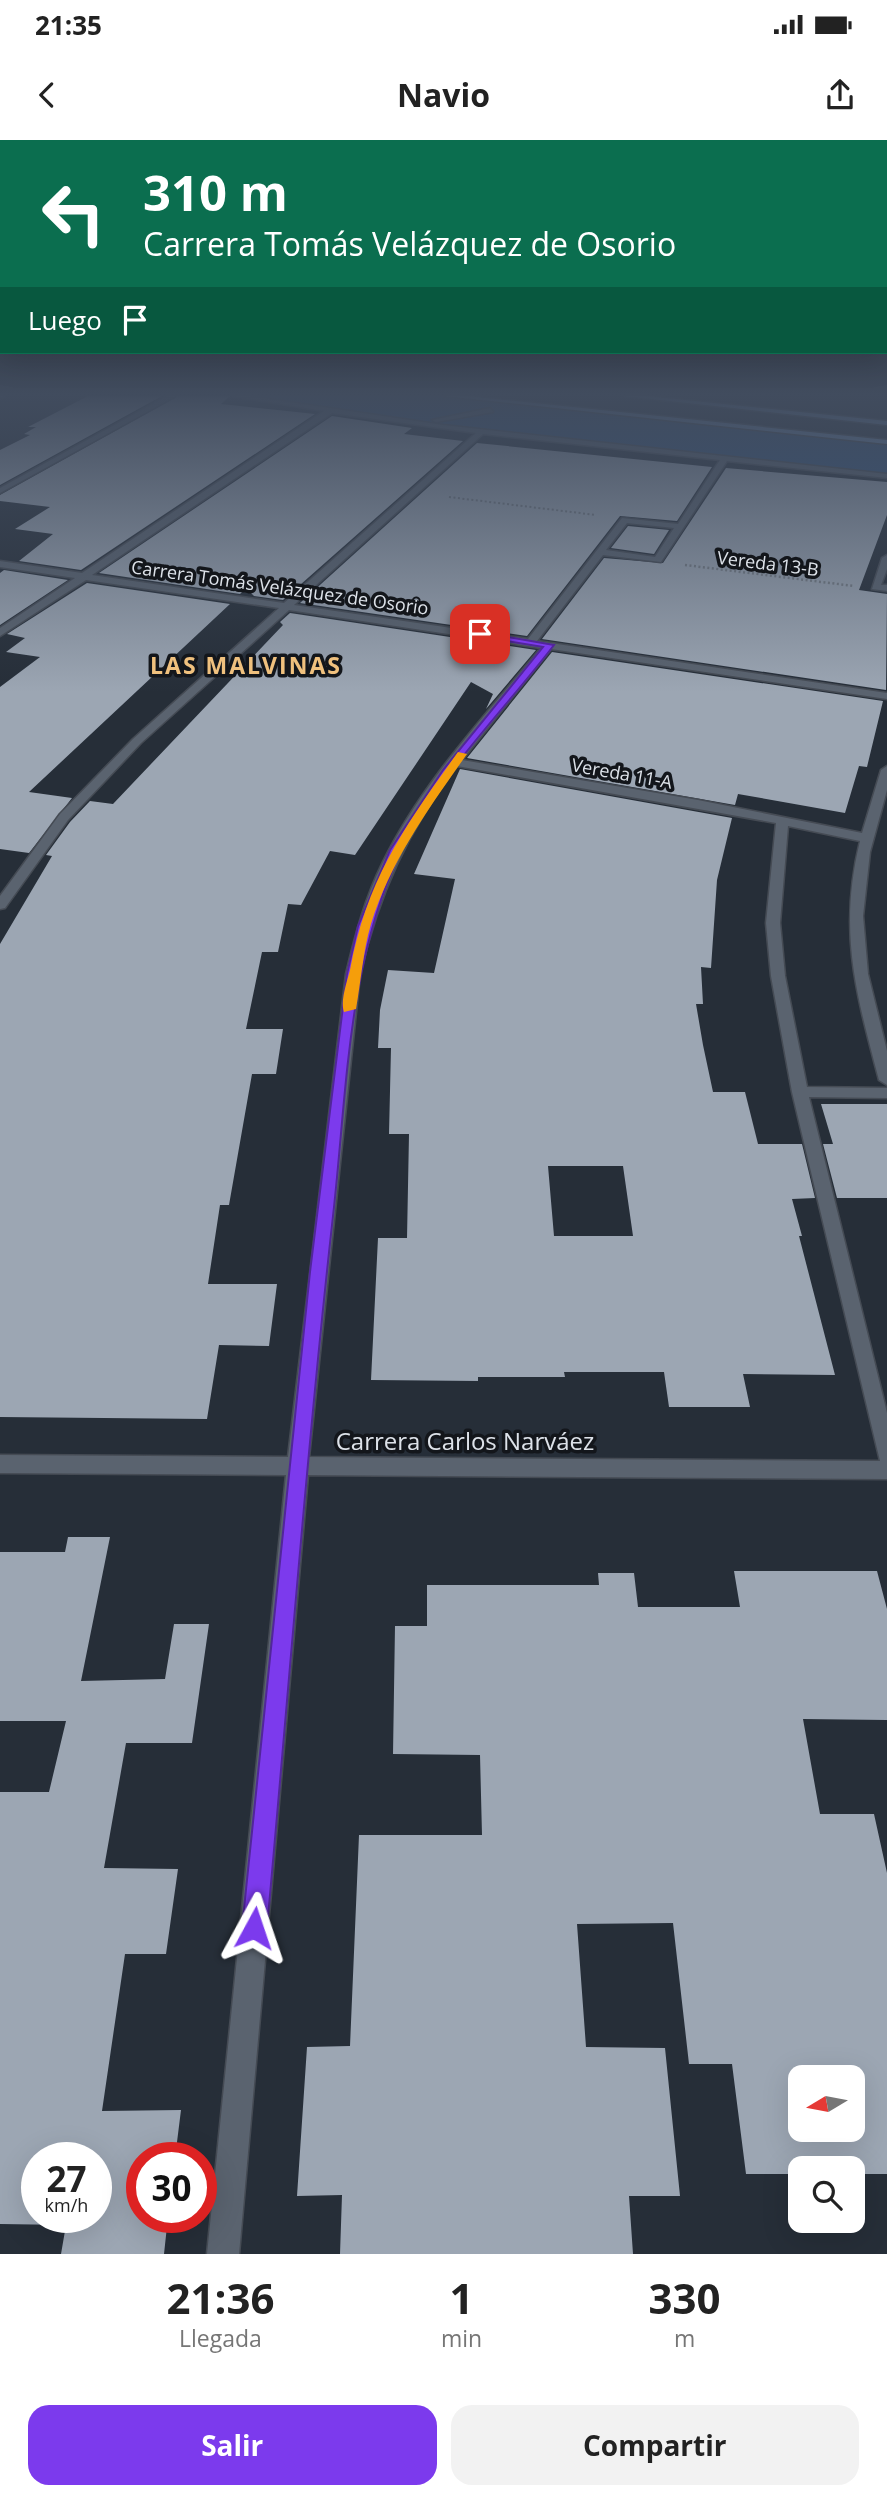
<!DOCTYPE html>
<html lang="es">
<head>
<meta charset="utf-8">
<style>
  body { margin:0; font-family:"Open Sans",sans-serif; background:#f2f2f2; color:#222; height:100vh; display:flex; flex-direction:column; font-size:26px; white-space:nowrap }
  * { box-sizing:border-box; margin:0 }
  p { font-size:23px; color:#767676 }
  .icon { flex:none; width:38px; height:38px; fill:none; stroke:currentColor; stroke-width:2; stroke-linecap:round; stroke-linejoin:round }
  .map { position:relative; height:2114px; overflow:hidden }
  .drawer { display:flex; flex-direction:column; background:#fff; flex:1 }
  .drawer>* { flex:none }
  .guide { position:absolute; left:0px; top:0px; width:887px; height:214px; box-shadow:0 7px 28px #0002; background:#0b6e4f; color:#fff; overflow:hidden }
  .needle { width:46px; rotate:260deg }
  .controls { position:absolute; left:788px; top:1925px; display:grid; gap:14px }
  .controls a { display:grid; place-items:center; width:77px; height:77px; border-radius:14px; background:#fff; box-shadow:0 7px 28px #0002; font-size:35px }
  .speed { position:absolute; left:21px; top:2002px; display:flex; gap:14px; font-size:35px; font-weight:700; text-align:center }
  .speed>* { display:grid; place-content:center; width:91px; height:91px; border-radius:50%; background:#fff; box-shadow:0 7px 28px #0002; line-height:1 }
  .speed small { font-size:18px; font-weight:400 }
  .speed .limit { border:10px solid #d22; background:#fff; color:#111 }
  .pin { position:absolute; display:grid; place-items:center; width:60px; height:60px; color:#fff; margin:-30px; border-radius:14px; box-shadow:0 4px 10px #0006 }
  .me { position:absolute; width:77px; margin:-38px; rotate:5deg; stroke-linejoin:round; filter:drop-shadow(0 0 5px #0008) }
  .turn { display:flex; align-items:center; gap:24px; height:147px; padding:0 28px; font-size:32px }
  .turn .icon { width:91px; height:91px; stroke-width:2.5 }
  .turn b { display:block; font-size:49px; line-height:60px }
  .then { display:flex; align-items:center; height:66px; padding:0 28px; background:#0003; gap:14px; font-size:26px }
  .eta { display:flex; justify-content:space-evenly; align-items:center; height:119px; text-align:center }
  .eta b { font-size:42px; font-weight:700; line-height:49px }
  .action { display:flex; gap:14px; margin-top:auto; padding:14px 28px }
  .action a { flex:1; height:80px; border-radius:21px; background:#7c3aed; color:#fff; font-size:28px; font-weight:700; line-height:80px; text-align:center }
  .action a+a { background:#f2f2f2; color:#222 }
  .status { display:flex; justify-content:space-between; align-items:center; height:49px; padding:0 35px; background:#fff; direction:ltr }
  .status svg { height:19px; fill:currentColor }
  header { display:flex; justify-content:space-between; align-items:center; height:91px; padding:0 28px; background:#fff; font-size:32px; font-weight:700 }
  .map>svg:first-child { display:block }
  .green { fill:#325581 }
  .building { fill:#9ca6b3; fill-rule:evenodd }
  .lines { fill:none; stroke-linecap:round; stroke-linejoin:round }
  .minor-casing { stroke:#454b54; stroke-width:3 }
  .major-casing { stroke:#454b54; stroke-width:3 }
  .path-far1 { stroke:#767d85; stroke-width:2; stroke-dasharray:2 2.5; stroke-linecap:butt }
  .path { stroke:#767d85; stroke-width:2.5; stroke-dasharray:2 2.5; stroke-linecap:butt }
  .minor { fill:#5a636f; fill-rule:evenodd }
  .major { fill:#7697c2; fill-rule:evenodd }
  .route { fill:#7c3aed; stroke:#51269a; stroke-width:2 }
  .slow { fill:#f59e0b }
  .labels { text-anchor:middle; dominant-baseline:central; stroke-width:7; stroke-linejoin:round; paint-order:stroke }
  .far-street-label { font-size:18px; fill:#dde2e9; stroke:#13161b }
  .far-district-label { font-size:23px; font-weight:bold; letter-spacing:2px; fill:#f0c17e; stroke:#13161b }
  .near-street-label { font-size:24px; fill:#dde2e9; stroke:#13161b }
</style>
</head>
<body>
<div class="status"><b>21:35</b><svg viewBox="0 0 49 12"><path d="M0 12V9h3v3zM5 12V6h3v6zM10 12V3h3v9zM15 12V0h3v12zM26 1h20v11H26zM47 4h2v5h-2z"/></svg></div>
<header><svg class="icon" aria-label="back" viewBox="0 0 24 24"><path d="M15 5l-7 7 7 7"/></svg>Navio<svg class="icon" aria-label="share" viewBox="0 0 24 24"><path d="M12 15V3M7 8l5-5 5 5M5 13v7h14v-7"/></svg></header>
<div class="map">
<svg width="887" height="2114" viewBox="0 0 887 2114">
  <rect width="100%" height="100%" fill="#262e38"/>
  <path class="green" d="M236,256H449L887,302V336L411,283Z"/>
  <path class="building" d="M88,256H162L0,345V310L30,295L24,294L36,287H28Z
    M178,256H230L221,264L315,274L81,430L19,421L53,394L15,389L50,367L0,361V355Z
    M332,276L412,288L404,294L463,301L283,460L254,456L246,448L240,454L99,433Z
    M477,303L712,327L677,381L620,376L527,496L300,463Z
    M726,328L887,342V375L859,450L887,454L886,550L542,499L604,418L663,423Z
    M628,386L669,390L654,414L611,408Z
    M4,430L68,440L0,485V433Z
    M87,443L230,464L29,652L72,658L29,713L0,709V547L40,517L6,512L25,498L7,494Z
    M290,473L536,510L486,569L493,554L471,542L355,715L330,711L301,765L288,764L278,812H262L246,889H283L276,934H252L229,1065H220L208,1144H277L269,1206L219,1205L207,1279L0,1277V804L52,716L46,715L70,682L90,661L113,664L283,485L280,482Z
    M552,512L883,561L867,627L859,626L845,673L738,654L735,665L467,618Z
    M460,629L732,678L717,740L711,828L701,827L703,864H696L703,905L713,952H745L758,1004H802L815,1058L792,1059L802,1096H799L835,1235L743,1234L750,1267H669L664,1232H564L565,1237H478V1241L371,1240L378,1098H407L409,994H389L391,908H378L380,870L388,830L434,833L455,739L414,734ZM548,1026H623L633,1096H554Z
    M821,964H887V1058H837L823,1004H833Z
    M68,1397H110L81,1541L165,1539L174,1484H209L192,1603H126L104,1728L178,1729L166,1814H125L102,1971L181,1970L175,2018H142V2077H168L164,2114H61L66,2085L0,2084V1652H49L66,1581H0V1412H65ZM37,2018H96V2077H37Z
    M734,1431H877L887,1469V1580L803,1579L820,1674H874L887,1733V2034H852V2028H800V2034H746L732,1924H689L673,1783L577,1784L586,1907L665,1908L680,2056H629L633,2114H340L342,2055L297,2056L307,1907L350,1906L359,1695H482L480,1615L393,1614L395,1486H427V1445H599L598,1433H634L638,1467H740ZM800,1937H852V1990H800Z"/>
  <g class="lines">
    <defs>
      <path id="minor" d="M0,256H5L0,258Z
        M167,256H176L0,353V348Z
        M233,256H249L443,285L887,334V338L727,321L661,422L603,415L537,501L887,553V559L551,509L462,620L698,660L862,693L881,630L887,626V650L870,712L863,776L868,834L887,911V945L879,940C856,853 838,791 860,701L788,686L780,783L785,836L807,947L887,948V958L809,957L887,1273V1339L308,1335L239,2114H207L286,1335L0,1333V1315L288,1317L346,834C355,796 365,758 383,722C422,642 485,576 541,508L289,470L141,603L68,680L5,768L0,769V756L60,674L133,599L279,468L86,440L0,496V488L75,438L0,427V421L82,433L324,271ZM332,273L476,293L284,463L92,435ZM483,294L720,320L678,384L622,378L528,499L294,465ZM627,383L674,388L655,417L606,410ZM457,626L776,683L766,783L771,836L792,952L880,1321L309,1317L360,834C378,756 408,689 457,626Z
        M490,268L493,272L436,282L432,280Z
        M887,415V429L881,445H887V451L872,449L882,418Z"/>
      <path id="major" d="M445,256H467L887,300V304Z
        M625,256H647L887,281V285Z"/>
    </defs>
    <use href="#minor" class="minor-casing"/>
    <use href="#major" class="major-casing"/>
    <path class="path-far1" d="M449,357L596,375"/>
    <path class="path" d="M685,425L854,446"/>
    <use href="#minor" class="minor"/>
    <use href="#major" class="major"/>
  </g>
  <linearGradient id="sky" x2="0" y2="1"><stop stop-color="#15191f"/><stop offset="0.46" stop-color="#414c5e"/><stop offset="1" stop-color="#414c5e" stop-opacity="0"/></linearGradient>
  <rect width="887" height="552" fill="url(#sky)"/>
  <path class="route" d="M480,492L554,505C503,572 438,635 401,711C348,821 347,948 334,1067C307,1307 289,1548 267,1788L263,1796L254,1800L246,1796L242,1788L310,1132L347,834L358,786L390,710L443,630L543,507L477,496Z"/>
  <path class="slow" d="M458,612L467,614C429,668 391,720 371,784C363,811 361,841 356,869L344,872C340,861 347,842 350,830C367,738 405,686 458,612Z"/>
  <g class="labels">
    <g class="far-street-label">
      <text transform="translate(768 423) rotate(7)">Vereda 13-B</text>
      <text transform="translate(280 447) rotate(8)">Carrera Tomás Velázquez de Osorio</text>
      <text transform="translate(622 633) rotate(10)">Vereda 11-A</text>
    </g>
    <g class="far-district-label">
      <text x="246" y="525">LAS MALVINAS</text>
    </g>
    <g class="near-street-label">
      <text x="465" y="1300">Carrera Carlos Narváez</text>
    </g>
  </g>
</svg>
<div class="controls">
<a><svg class="needle" viewBox="-14 -14 28 28"><path d="M0-13l5 13h-10z" fill="#e53935"/><path d="M0 13l5-13h-10z" fill="#767676"/></svg></a>
<a><svg class="icon" aria-label="search" viewBox="0 0 24 24"><circle cx="10" cy="10" r="6"/><path d="M15 15l6 6"/></svg></a>
</div>
<div class="speed"><div>27<small>km/h</small></div><div class="limit">30</div></div>
<div class="pin" style="left:480px;top:494px;background:#d93025"><svg class="icon" aria-label="arrive" viewBox="0 0 24 24"><path d="M6 21V4h12l-3 4 3 4H6"/></svg></div>
<svg class="me" style="left:254px;top:1788px" viewBox="-20 -20 40 40"><path d="M0-17L14 15 0 8-14 15z" fill="#7c3aed" stroke="#fff" stroke-width="4"/></svg>
<div class="guide">
<div class="turn"><svg class="icon" aria-label="left" viewBox="0 0 24 24"><path d="M17 20v-9H6M10 6l-5 5 5 5"/></svg><div><b>310 m</b>Carrera Tomás Velázquez de Osorio</div></div>
<div class="then">Luego<svg class="icon" aria-label="arrive" viewBox="0 0 24 24"><path d="M6 21V4h12l-3 4 3 4H6"/></svg></div>
</div>
</div>
<section class="drawer">
<div class="eta">
<div><b>21:36</b><p>Llegada</p></div>
<div><b>1</b><p>min</p></div>
<div><b>330</b><p>m</p></div>
</div>
<div class="action"><a>Salir</a><a>Compartir</a></div>
</section>
</body>
</html>
